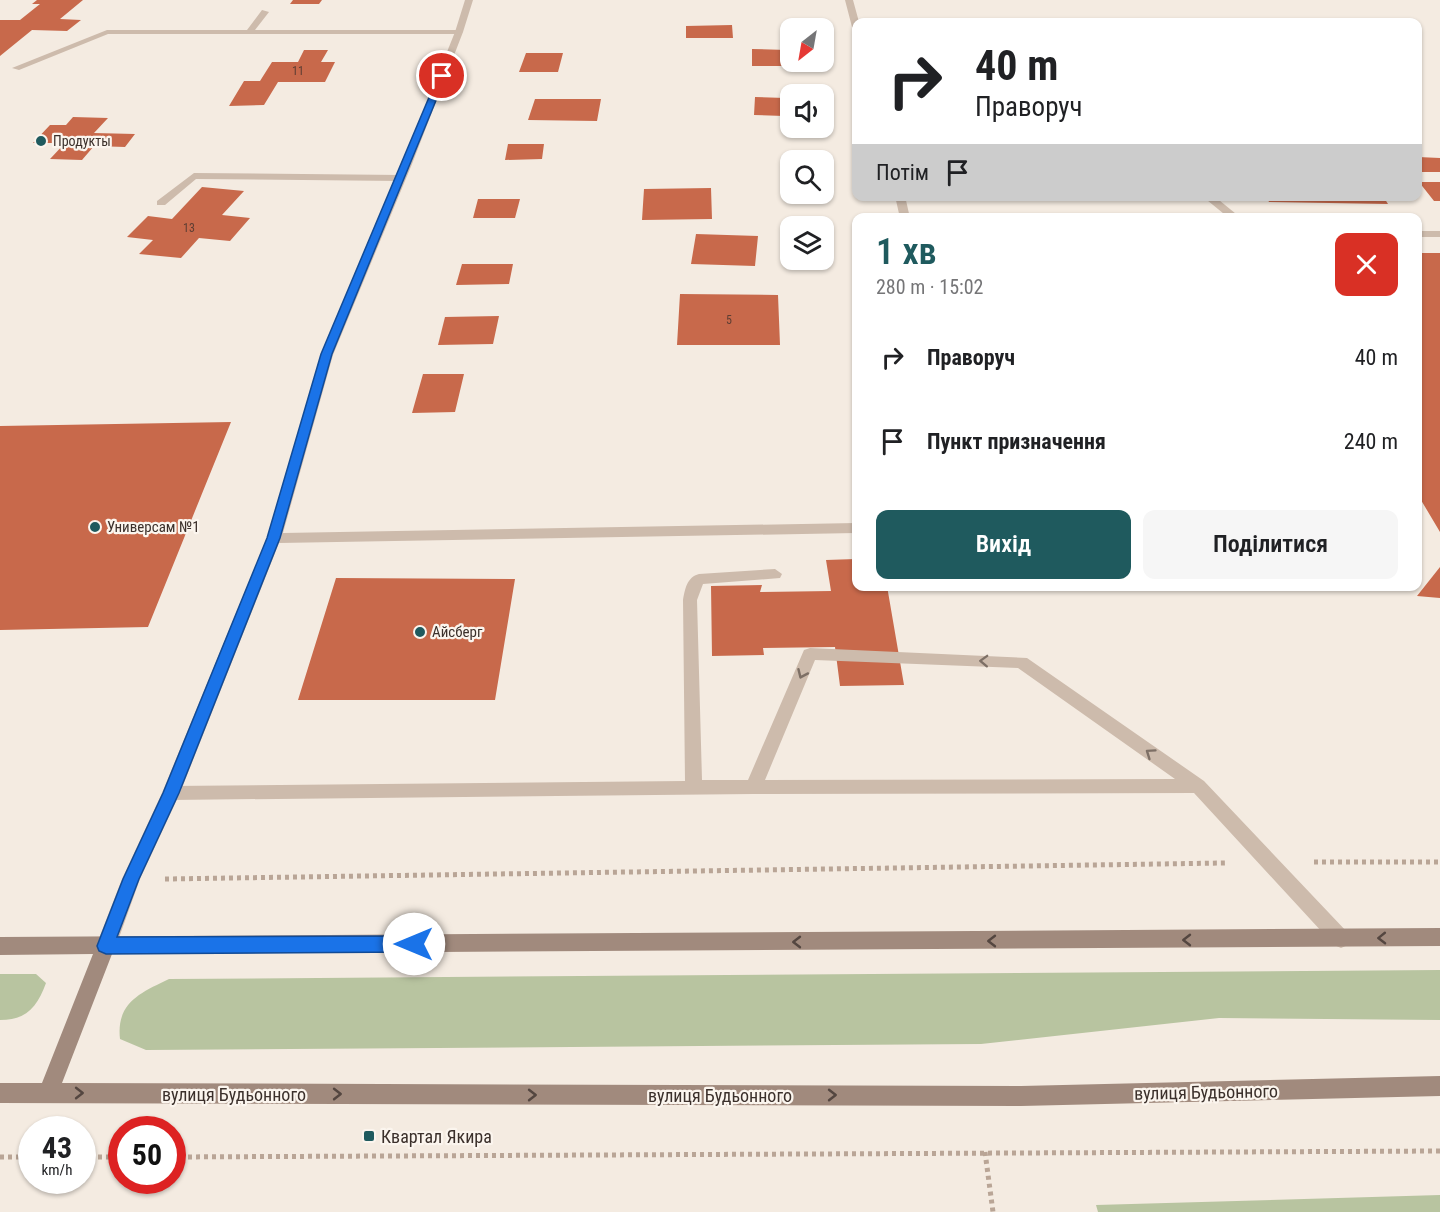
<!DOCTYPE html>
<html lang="uk">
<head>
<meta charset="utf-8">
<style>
  body { margin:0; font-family:"Roboto Condensed",sans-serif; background:#f6f6f6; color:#202124; height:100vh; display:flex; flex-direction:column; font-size:22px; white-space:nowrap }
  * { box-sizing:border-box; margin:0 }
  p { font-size:20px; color:#757577 }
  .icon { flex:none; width:33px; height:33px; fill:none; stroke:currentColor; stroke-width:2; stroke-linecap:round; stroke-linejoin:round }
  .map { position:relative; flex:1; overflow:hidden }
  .panel { position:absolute; left:852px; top:213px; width:570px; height:378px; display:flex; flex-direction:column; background:#fff; border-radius:12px; box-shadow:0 2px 4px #0004 }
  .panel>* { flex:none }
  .hud { position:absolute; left:852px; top:18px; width:570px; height:183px; border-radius:12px; box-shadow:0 2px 4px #0004; background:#fff; color:#202124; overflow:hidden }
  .needle { width:39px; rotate:211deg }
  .controls { position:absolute; left:780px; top:18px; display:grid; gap:12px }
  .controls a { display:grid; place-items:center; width:54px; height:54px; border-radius:12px; background:#fff; box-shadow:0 2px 4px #0004; font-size:30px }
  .speed { position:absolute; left:18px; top:1116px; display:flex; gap:12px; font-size:30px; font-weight:700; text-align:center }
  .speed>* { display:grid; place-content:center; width:78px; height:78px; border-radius:50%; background:#fff; box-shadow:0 2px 4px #0004; line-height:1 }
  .speed small { font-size:15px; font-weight:400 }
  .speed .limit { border:9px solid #d22; background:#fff; color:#111 }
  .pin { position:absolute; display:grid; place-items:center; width:51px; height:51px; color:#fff; margin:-26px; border:3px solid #fff; border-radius:50%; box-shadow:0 2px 6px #0007 }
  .me { position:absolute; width:66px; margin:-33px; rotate:270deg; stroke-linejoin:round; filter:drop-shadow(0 0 4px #0008) }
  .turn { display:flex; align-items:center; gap:21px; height:126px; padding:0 24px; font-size:27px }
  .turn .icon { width:78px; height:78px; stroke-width:2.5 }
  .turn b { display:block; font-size:42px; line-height:51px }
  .then { display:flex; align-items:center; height:57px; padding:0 24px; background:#0003; gap:12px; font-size:22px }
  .round { display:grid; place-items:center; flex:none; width:63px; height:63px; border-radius:12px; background:#f6f6f6 }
  .head { display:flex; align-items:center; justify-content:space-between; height:102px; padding:0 24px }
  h1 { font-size:36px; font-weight:600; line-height:45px; color:#1f5a5e }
  .cta { display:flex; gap:12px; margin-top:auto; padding:12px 24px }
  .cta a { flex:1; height:69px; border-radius:12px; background:#1f5a5e; color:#fff; font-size:24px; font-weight:600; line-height:69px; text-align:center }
  .cta a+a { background:#f6f6f6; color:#202124 }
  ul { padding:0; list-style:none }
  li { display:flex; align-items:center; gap:18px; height:84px; padding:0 24px }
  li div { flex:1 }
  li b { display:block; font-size:22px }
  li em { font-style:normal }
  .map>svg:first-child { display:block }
  .green { fill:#b8c4a0 }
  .building { fill:#c8694b }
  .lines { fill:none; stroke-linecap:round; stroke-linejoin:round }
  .path { stroke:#b9a596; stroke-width:5; stroke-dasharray:4 4; stroke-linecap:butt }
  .lane { fill:#cdbbac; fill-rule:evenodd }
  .street { fill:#cdbbac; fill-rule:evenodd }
  .secondary { fill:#a18a7d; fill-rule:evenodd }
  .oneway { stroke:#7d6f65 }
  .oneway2 { stroke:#544640 }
  .route { fill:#1a73e8; stroke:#114b97; stroke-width:1.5 }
  .poi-dot { fill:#1f5a5e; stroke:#fbf5ee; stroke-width:2 }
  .labels { text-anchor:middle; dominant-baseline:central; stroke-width:4.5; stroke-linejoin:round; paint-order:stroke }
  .number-label { font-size:12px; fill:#5e3e33 }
  .far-poi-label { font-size:14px; fill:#3b302b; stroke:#fbf5ee; text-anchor:start }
  .poi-label { font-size:15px; fill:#3b302b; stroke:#fbf5ee; text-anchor:start }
  .near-street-label { font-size:18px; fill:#3b302b; stroke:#fbf5ee }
  .near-poi-label { font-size:18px; fill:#3b302b; stroke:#fbf5ee; text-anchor:start }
</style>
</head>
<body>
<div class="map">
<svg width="1440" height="1212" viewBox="0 0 1440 1212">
  <rect width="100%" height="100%" fill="#f4ebe1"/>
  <path class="green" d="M1440,970V1020L1219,1018L981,1044L146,1050L120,1039C116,1003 140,993 169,979Z
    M0,974H36L46,983C37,1007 27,1020 0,1020Z
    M1440,1195V1212H1098L1096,1205Z"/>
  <path class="building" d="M37,0H83L60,19L81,20L67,31L32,30L0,56V20H20L40,4H32Z
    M293,0H322L319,4H290Z
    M732,25L733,38H686V26Z
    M752,49L787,50L788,66H752Z
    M304,50H328L321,62H335L325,82H278L264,105L229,106L244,81H260L272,62H298Z
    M526,53H563L558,72H519Z
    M755,97L785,98L784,116L754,115Z
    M535,99H601L597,121L528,120Z
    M73,117L108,118L94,133L135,134L125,147L94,146L82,160L50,159L65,143H33L50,125H66Z
    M508,144H544L542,159L505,160Z
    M1418,157L1440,158V172H1418Z
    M1419,182H1440V201H1434Z
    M202,187L244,191L222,215L250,218L230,241L199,238L181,258L139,254L153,240L127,237L148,216L172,219Z
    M711,188L712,219L642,220L644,189Z
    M1266,196H1383L1388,204L1269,202Z
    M478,199H520L515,218H473Z
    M696,234L758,236L755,266L691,264Z
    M1418,253H1440V532L1418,495Z
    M462,264H513L509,284L456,285Z
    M680,294L778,295L780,345H677Z
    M499,316L493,344L438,345L445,317Z
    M423,374H464L455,412L412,413Z
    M231,422L148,627L0,630V426Z
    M856,559V586H887L904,685L840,686L835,647L763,648L764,655L712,656L711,586L762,585L760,592L831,591L826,560Z
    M1440,567V598L1417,596Z
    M336,578L515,579L495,700H298Z"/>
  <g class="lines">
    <path class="path" d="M1314,862H1440
      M165,879L1225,863
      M985,1152L993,1212
      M0,1157H32
      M82,1157H122
      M172,1157L1440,1151"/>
    <path class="lane" d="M262,10L269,12L255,30H459L463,32L459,34H108L19,70L12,68L107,30H247Z
      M194,173L401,175L406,178L401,181L196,179L165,205H157V201Z
      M1202,196H1214L1241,218H1229Z
      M1418,231H1440V237H1418Z
      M775,569L782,574L780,578L703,584L697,600L702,780H748L804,650L810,648L1027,658L1204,781L1348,933L1350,939L1348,945L1341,948L1334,945L1194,793L753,794L171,800L165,798L162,793L165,788L171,786L685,781L683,600C685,589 687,577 699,574ZM815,660L1018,668L1175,779L765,780Z"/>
    <path class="street" d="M465,0H473L463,32L412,164L333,355L283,533L856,523V533L279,543L180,793L140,879L116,946L113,952L106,955L99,952L96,946L122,879L162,793L267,538L321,355L402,164L455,32Z
      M845,0H853L859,22H856V29L852,27Z
      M895,196H905L910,218H900Z"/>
    <path class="secondary" d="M1440,928V946L112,954L62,1083L1021,1086L1440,1076V1096L1021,1106L0,1103V1083H42L93,954L0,955V937Z"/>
  </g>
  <defs><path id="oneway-chevron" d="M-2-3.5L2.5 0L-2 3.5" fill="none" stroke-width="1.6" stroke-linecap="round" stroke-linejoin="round" transform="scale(1.5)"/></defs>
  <g class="oneway">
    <use href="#oneway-chevron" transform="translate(984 661) rotate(-178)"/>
    <use href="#oneway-chevron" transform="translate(802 674) rotate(114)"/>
    <use href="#oneway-chevron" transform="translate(1150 753) rotate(-145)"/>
  </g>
  <g class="oneway2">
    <use href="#oneway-chevron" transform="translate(1382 938) rotate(179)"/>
    <use href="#oneway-chevron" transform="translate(1187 940) rotate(180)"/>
    <use href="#oneway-chevron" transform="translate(992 941) rotate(180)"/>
    <use href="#oneway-chevron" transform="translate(797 942) rotate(180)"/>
    <use href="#oneway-chevron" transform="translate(79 1093)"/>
    <use href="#oneway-chevron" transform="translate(337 1094)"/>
    <use href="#oneway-chevron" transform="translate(532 1095)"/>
    <use href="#oneway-chevron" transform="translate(832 1095)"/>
  </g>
  <path class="route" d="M442,73L446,76L332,354L280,538L179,793L139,879L117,937L414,936L421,938L423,944L421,950L414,952L106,954L99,951L97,946L123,879L163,793L267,538L321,354L438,76Z"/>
  <g class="poi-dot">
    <circle cx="41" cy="141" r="6"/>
    <circle cx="95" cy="527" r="6"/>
    <circle cx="420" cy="632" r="6"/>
    <rect x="363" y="1130" width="12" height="12" rx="3"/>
  </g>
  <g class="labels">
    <g class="number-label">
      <text x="298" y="71">11</text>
      <text x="189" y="228">13</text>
      <text x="729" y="320">5</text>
    </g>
    <g class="far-poi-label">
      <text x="53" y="141">Продукты</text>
    </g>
    <g class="poi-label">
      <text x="107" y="527">Универсам №1</text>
      <text x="432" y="632">Айсберг</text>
    </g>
    <g class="near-street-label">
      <text transform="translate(1206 1092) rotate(-1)">вулиця Будьонного</text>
      <text x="234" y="1094">вулиця Будьонного</text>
      <text x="720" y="1095">вулиця Будьонного</text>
    </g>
    <g class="near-poi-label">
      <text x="381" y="1136">Квартал Якира</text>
    </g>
  </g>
</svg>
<div class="controls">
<a><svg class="needle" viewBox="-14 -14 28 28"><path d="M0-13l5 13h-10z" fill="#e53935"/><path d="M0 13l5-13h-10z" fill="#757577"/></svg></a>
<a><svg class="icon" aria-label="sound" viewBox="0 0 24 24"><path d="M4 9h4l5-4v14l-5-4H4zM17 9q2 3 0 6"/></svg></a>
<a><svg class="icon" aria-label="search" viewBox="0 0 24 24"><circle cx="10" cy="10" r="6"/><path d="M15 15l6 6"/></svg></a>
<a><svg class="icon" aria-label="layers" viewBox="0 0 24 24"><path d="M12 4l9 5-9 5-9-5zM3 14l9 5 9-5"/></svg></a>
</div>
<div class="speed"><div>43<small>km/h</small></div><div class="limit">50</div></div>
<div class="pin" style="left:442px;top:76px;background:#d93025"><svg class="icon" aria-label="arrive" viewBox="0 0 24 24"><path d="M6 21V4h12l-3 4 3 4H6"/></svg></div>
<svg class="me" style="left:414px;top:944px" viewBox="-20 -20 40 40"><circle r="19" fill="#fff"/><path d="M0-13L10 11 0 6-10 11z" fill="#1a73e8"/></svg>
<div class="hud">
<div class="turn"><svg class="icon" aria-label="right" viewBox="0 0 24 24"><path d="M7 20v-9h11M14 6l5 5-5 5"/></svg><div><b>40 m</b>Праворуч</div></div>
<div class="then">Потім<svg class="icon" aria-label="arrive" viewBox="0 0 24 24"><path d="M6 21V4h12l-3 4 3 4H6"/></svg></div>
</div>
<section class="panel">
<div class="head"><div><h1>1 хв</h1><p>280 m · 15:02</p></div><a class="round" style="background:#d93025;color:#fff"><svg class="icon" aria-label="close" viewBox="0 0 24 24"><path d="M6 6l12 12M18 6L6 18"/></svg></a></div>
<ul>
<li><svg class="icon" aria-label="right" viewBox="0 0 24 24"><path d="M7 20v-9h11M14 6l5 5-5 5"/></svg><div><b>Праворуч</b></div><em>40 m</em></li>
<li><svg class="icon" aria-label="arrive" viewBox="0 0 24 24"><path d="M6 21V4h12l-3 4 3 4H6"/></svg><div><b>Пункт призначення</b></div><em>240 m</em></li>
</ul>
<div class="cta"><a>Вихід</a><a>Поділитися</a></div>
</section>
</div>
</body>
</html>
